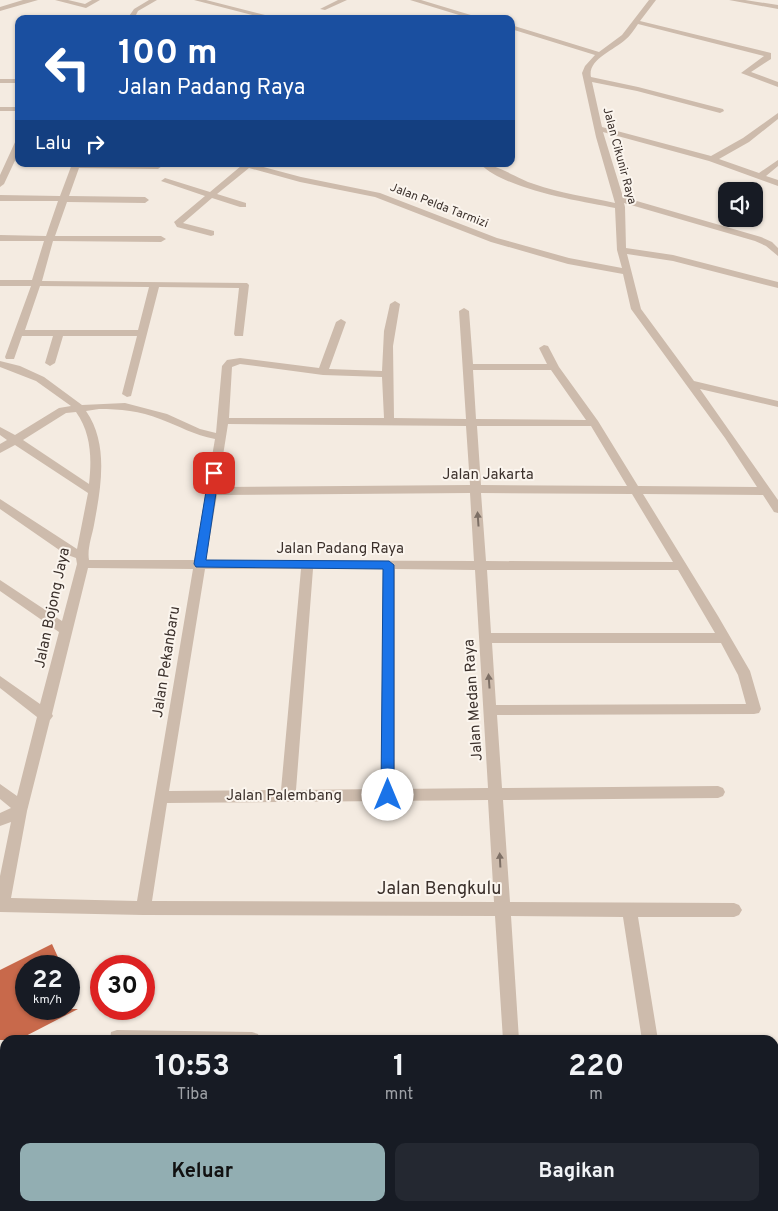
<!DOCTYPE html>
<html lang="id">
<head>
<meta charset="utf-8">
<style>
  body { margin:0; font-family:Overpass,sans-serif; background:#242831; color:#f1f3f6; height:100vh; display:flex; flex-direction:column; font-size:19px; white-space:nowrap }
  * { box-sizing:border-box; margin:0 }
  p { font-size:16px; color:#9ea1a6 }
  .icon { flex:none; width:28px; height:28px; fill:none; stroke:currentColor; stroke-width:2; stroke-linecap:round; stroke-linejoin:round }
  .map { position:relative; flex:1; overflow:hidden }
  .side { position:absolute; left:0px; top:1035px; width:779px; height:176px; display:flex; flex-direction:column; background:#171b24; border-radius:15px 15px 0 0; box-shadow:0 1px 4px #0004 }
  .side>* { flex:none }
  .hud { position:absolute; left:15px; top:15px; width:500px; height:152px; border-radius:10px; box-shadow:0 1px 4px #0004; background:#1a4fa0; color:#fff; overflow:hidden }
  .buttons { position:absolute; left:718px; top:182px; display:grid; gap:10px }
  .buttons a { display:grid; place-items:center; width:45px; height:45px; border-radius:10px; background:#171b24; box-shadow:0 1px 4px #0004; font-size:25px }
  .speed { position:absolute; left:15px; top:955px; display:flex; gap:10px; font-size:25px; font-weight:700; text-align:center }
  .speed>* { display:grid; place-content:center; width:65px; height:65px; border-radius:50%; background:#171b24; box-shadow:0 1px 4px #0004; line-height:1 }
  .speed small { font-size:12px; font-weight:400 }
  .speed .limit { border:8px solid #d22; background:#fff; color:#111 }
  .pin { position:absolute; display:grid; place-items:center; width:42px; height:42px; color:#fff; margin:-21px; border-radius:10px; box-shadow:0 2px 8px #0006 }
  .me { position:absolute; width:55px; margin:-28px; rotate:0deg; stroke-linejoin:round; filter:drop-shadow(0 0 4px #0008) }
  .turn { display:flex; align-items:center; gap:18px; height:105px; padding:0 20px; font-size:22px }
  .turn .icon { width:65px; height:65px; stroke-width:2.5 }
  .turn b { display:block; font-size:35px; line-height:42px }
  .then { display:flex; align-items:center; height:48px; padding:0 20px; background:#0003; gap:10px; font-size:19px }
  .eta { display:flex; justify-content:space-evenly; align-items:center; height:85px; text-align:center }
  .eta b { font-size:30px; font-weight:700; line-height:35px }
  .cta { display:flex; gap:10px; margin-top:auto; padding:10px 20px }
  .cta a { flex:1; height:58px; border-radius:10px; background:#92aeb2; color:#111; font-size:20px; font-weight:700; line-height:58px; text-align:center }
  .cta a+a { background:#242831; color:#f1f3f6 }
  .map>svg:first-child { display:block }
  .building { fill:#c8694b }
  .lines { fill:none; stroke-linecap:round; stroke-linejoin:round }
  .minor { fill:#cdbbac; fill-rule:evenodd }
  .oneway { fill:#7d6f65 }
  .route { fill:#1a73e8; stroke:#114b97 }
  .labels { text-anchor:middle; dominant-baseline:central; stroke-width:4; stroke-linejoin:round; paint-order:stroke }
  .far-street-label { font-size:12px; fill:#3b302b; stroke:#fbf5ee }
  .street-label { font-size:15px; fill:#3b302b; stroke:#fbf5ee }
  .near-street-label { font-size:18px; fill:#3b302b; stroke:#fbf5ee }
</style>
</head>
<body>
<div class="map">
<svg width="778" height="1211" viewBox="0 0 778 1211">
  <rect width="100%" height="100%" fill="#f4ebe1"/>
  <path class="building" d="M52,944L62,966H26V1009H78L18,1040H0V970Z"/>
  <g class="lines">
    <path class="minor" d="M23,0H38L0,11V7Z
      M55,0H68L85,4L92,0H100L86,8Z
      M149,0H157L138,11L134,19H127L134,9Z
      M194,0H206L281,19H268Z
      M338,0H347L325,10L320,9Z
      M410,0H421L484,19H472Z
      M649,0H656L640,21L771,53V59L751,72L778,82V87L741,73L764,56L638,24C634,30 630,36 625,40C614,50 587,60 591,77L638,87L723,109L724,111L720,113L637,91L592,82L602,127L711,156L743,138L778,113V119L749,142L719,159L759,173L778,160V166L766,176L778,180V186L709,161L603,132L623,197L761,237L772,242L778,248V256L766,246L755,241L624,203L625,207L626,248L673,255L778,282V288L673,261L627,254L641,309L694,381L778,401V407L700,389L778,500V513L774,512L763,495L643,494L718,616L750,671L761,709L759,713L754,714L497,715L502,788L718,786L723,788L725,792L723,796L718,798L503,800L510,902L734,903L739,905L742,910L739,915L734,917H638L658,1040H642L623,917L511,916L519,1040H503L495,916L143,915L0,912V876L11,822L0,826V813L11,808L0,799V784L17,796L37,717L0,688V676L40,704L59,632L0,591V580L62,621L77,564L76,558L65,554L0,509V499L77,549L88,493L15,445L0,453V444L7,440L0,435V427L15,435L59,408L71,406L36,381L0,367V361L20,366L44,377L82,405L125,403L167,414L200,429L216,433L222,366L227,360L240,358L319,368L336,322L341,319L346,322L329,369L382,371L384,331L390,304L395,301L400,304L393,346L394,418L466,419L459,311L464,308L469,311L473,364H547L539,348L544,345L548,346L559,367L598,421L638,486L757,487L725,438L631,309L623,274L568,264L491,242L375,197L300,182L249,168L217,194L246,203V207H240L212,198L183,223L214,231V235L211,236L177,227L174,222L205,196L161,181L165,178L210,192L241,166L239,164H252L301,177L380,193L497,238L569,258L622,268L617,250L615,208C579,201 507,190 480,164C495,163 518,179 534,184C560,193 588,197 615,203L596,137L582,73L585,66L595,55L511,29V25L599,52L622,35ZM240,364L323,375L382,377L384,418H229L232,367ZM473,370H551L586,420L476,419ZM99,409C120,409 140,411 160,419C179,426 194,435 215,439L194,560H89C87,549 92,536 94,525C101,487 109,444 86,411ZM76,412C91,433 92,458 89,484L23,440L66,413ZM228,424L466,426L470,485L218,487ZM477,426H591L627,486L481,485ZM470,493L474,561L206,560L217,495ZM481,493L632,494L673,562L486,561ZM88,568L193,569L137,901L11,898L27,811L50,720L53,716L52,714ZM205,569H301L281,790L169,791ZM313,569H383L381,789L296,790ZM395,569L475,570L488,788L395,789ZM487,570H678L715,633H491ZM492,643H721L738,675L746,704L496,705ZM488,800L494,902L152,901L167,803Z
      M729,0H745L778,5V9Z
      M0,79H19V83H0Z
      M0,107H19V111H0Z
      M16,140H19V152L4,184L0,187V175Z
      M72,164H159L162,166L158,169L79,168L69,196L145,197L149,200L145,203L67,202L55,236H161L166,239L161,242L53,241L42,281L247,283L249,285L243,336H235L234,334L239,288L159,287L131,396L127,397L122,394L137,336H63L55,363L50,366L45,363L53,336H22L14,359H6L5,357L31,286H0V280H32L44,241H0V235L46,236L58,201H0V195L60,196ZM40,286L149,287L138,330H25Z
      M117,1030L252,1032L258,1034L260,1040H110L111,1032Z
      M239,1206H257V1211H239Z
      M375,1206H393V1211H375Z
      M509,1206H527V1211H509Z
      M668,1206H686L687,1211H669Z"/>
  </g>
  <defs><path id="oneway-solid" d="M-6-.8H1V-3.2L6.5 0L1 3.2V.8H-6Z" transform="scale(1.25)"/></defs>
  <g class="oneway">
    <use href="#oneway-solid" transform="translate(478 519) rotate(-94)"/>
    <use href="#oneway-solid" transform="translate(489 681) rotate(-94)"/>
    <use href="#oneway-solid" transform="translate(500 860) rotate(-93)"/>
  </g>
  <path class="route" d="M214,470L219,473L206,560L389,561L394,565V795L392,799L388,800L383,799L381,795L383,569L196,567L194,564L209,473Z"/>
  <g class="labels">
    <g class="far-street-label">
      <text transform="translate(619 156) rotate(75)">Jalan Cikunir Raya</text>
      <text transform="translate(439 206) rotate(21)">Jalan Pelda Tarmizi</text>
    </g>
    <g class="street-label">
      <text x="488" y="475">Jalan Jakarta</text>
      <text x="340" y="549">Jalan Padang Raya</text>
      <text transform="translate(53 608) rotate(-78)">Jalan Bojong Jaya</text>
      <text transform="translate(167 662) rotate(-81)">Jalan Pekanbaru</text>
      <text transform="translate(474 700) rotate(-94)">Jalan Medan Raya</text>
      <text x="284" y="796">Jalan Palembang</text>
    </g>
    <g class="near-street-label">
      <text x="439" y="889">Jalan Bengkulu</text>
    </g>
  </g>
</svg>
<div class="buttons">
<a><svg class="icon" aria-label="sound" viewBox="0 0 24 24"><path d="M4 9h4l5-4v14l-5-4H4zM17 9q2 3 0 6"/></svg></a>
</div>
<div class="speed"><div>22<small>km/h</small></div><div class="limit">30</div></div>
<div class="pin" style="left:214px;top:473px;background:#d93025"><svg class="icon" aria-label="arrive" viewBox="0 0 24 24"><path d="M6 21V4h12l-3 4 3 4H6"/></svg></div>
<svg class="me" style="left:388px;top:795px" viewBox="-20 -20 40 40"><circle r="19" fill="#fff"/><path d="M0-13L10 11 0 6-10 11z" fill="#1a73e8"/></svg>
<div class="hud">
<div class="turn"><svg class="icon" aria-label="left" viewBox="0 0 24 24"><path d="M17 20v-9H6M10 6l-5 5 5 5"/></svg><div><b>100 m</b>Jalan Padang Raya</div></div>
<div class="then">Lalu<svg class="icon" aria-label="right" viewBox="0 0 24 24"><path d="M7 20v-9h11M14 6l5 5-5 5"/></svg></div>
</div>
<section class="side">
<div class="eta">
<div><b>10:53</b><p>Tiba</p></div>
<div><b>1</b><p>mnt</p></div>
<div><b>220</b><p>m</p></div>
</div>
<div class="cta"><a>Keluar</a><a>Bagikan</a></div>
</section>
</div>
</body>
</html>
